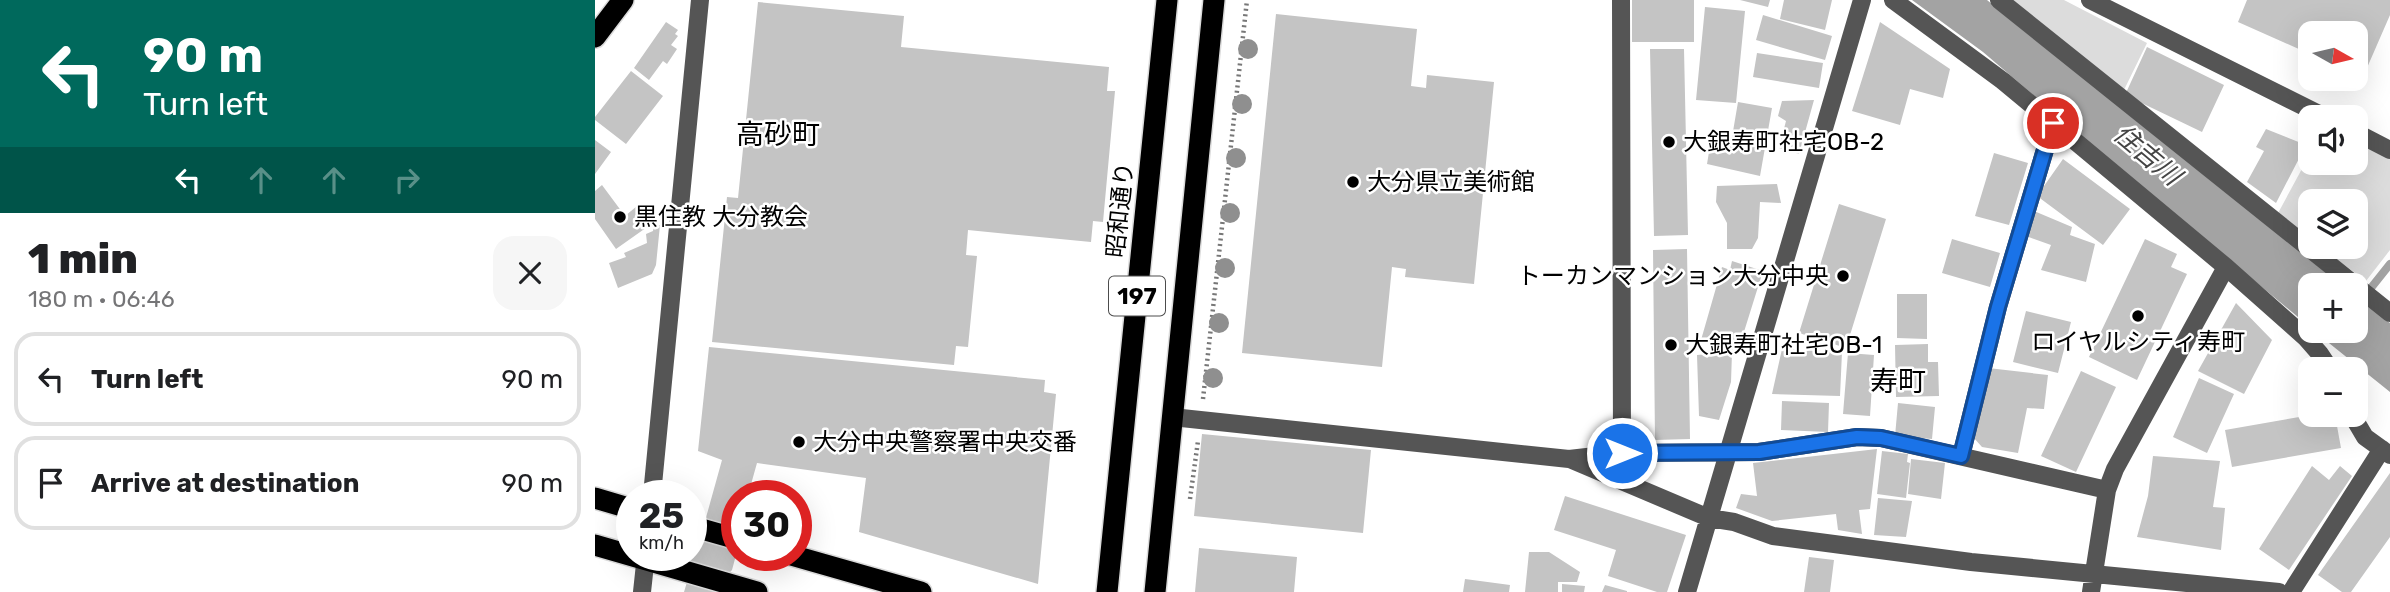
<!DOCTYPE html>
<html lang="en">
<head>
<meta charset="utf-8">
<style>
  body { margin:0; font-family:Rubik,"Noto Sans JP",sans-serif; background:#f6f6f6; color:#202124; height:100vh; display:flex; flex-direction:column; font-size:26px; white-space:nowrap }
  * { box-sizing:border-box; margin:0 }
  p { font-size:23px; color:#757577 }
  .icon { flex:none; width:38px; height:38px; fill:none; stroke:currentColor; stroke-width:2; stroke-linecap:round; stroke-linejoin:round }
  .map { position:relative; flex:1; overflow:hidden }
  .drawer { display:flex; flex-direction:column; background:#fff; width:595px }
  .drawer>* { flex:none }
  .banner { background:#00695c; color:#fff; overflow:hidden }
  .needle { width:46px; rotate:98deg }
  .buttons { position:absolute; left:1703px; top:21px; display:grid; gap:14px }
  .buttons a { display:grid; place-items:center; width:70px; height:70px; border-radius:14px; background:#fff; box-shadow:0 7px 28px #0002; font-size:35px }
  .speed { position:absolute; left:21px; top:480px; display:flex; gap:14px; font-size:35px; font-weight:700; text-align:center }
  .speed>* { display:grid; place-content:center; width:91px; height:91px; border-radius:50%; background:#fff; box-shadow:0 7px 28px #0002; line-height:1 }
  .speed small { font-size:18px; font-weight:400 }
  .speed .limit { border:10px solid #d22; background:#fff; color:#111 }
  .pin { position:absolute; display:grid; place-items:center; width:60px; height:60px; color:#fff; margin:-30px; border:4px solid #fff; border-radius:50%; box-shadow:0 2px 7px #0007 }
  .me { position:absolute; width:77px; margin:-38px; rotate:90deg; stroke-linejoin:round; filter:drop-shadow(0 0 5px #0008) }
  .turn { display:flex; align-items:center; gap:24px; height:147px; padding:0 28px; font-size:32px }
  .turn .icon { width:91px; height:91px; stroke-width:2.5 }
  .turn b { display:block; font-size:49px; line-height:60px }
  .lanes { display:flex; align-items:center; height:66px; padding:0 28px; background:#0003; justify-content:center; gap:35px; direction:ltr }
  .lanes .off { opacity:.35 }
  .round { display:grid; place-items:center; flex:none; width:74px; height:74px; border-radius:21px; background:#f6f6f6 }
  .overview { display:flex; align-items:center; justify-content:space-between; height:119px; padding:0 28px }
  h1 { font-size:42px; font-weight:800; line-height:52px }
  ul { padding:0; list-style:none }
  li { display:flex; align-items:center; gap:21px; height:94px; margin:0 14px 10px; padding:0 14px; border:4px solid #e0e0e0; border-radius:21px }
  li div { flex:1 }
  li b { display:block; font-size:26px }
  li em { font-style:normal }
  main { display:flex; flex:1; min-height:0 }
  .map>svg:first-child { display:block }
  .green { fill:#dcdcdc }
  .water { fill:#a3a3a3 }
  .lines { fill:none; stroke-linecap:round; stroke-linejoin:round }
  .stream { stroke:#a3a3a3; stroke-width:8 }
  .building { fill:#c4c4c4 }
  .highway-casing { stroke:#dbdbdb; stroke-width:24 }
  .path { stroke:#777; stroke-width:4.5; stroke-dasharray:2 3.5; stroke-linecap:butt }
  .minor { stroke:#555; stroke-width:18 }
  .highway { stroke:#000; stroke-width:21 }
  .tree { fill:#8f8f8f }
  .route-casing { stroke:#114b97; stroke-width:18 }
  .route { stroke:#1a73e8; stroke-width:12 }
  .poi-dot { fill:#000; stroke:#fff; stroke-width:2.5 }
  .labels { text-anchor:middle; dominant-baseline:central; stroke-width:5; stroke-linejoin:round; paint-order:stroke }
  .shield { fill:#fff; stroke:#4c4c4c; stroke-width:2 }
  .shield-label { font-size:23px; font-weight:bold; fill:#000 }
  .poi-label { font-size:24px; fill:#000; stroke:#fff; text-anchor:start }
  .street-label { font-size:24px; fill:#000; stroke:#fff }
  .water-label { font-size:26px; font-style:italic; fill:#444; stroke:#fff }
  .quarter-label { font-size:28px; fill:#000; stroke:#fff }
</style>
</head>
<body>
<main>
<section class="drawer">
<div class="banner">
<div class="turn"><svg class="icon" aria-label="left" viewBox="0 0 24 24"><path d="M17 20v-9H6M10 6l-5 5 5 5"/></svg><div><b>90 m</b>Turn left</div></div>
<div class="lanes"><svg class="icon" aria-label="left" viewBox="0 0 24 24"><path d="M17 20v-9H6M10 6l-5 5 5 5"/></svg><svg class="icon off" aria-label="ahead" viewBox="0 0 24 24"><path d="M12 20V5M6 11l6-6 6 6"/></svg><svg class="icon off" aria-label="ahead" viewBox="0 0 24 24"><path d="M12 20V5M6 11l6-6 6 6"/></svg><svg class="icon off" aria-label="right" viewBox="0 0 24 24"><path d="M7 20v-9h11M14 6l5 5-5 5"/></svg></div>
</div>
<div class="overview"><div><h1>1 min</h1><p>180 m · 06:46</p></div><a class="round"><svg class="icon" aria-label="close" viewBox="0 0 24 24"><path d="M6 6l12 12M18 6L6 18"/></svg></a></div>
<ul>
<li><svg class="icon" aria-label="left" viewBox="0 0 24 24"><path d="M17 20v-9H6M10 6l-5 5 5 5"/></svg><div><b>Turn left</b></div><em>90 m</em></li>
<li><svg class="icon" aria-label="arrive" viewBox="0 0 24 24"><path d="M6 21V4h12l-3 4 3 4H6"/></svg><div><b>Arrive at destination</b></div><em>90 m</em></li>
</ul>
</section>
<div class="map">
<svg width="1795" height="592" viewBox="0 0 1795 592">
  <rect width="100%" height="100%" fill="#fff"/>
  <path class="green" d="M1415,0H1469L1552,43L1528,92Z
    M1761,143L1795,158V250L1771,281L1725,247H1760V201H1715V239L1682,215L1715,154V163H1760Z"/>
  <path class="water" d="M1317,0H1392L1748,285H1715V327L1519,164L1388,52Z
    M1761,295L1795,323V392L1719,331H1760Z"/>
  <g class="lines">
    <path class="stream" d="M1760,308L1795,264"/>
  </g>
  <path class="building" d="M1037,0H1099V42H1037Z
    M1145,0H1175L1173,7Z
    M1189,0H1237L1230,30L1185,19Z
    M1652,0H1795V15L1768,77L1760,74V33H1715V54L1643,22Z
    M163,2L309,16L306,47L514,67L512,91H520L508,222L498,221L496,242L373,230L371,255L382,256L373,347L361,346L359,365L117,342L132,197L143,198Z
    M1110,7L1150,11L1141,103L1101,100Z
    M681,14L822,29L816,86L831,88L832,75L899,82L879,284L810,277L811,269L797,267L787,367L647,353Z
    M1168,15L1237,36L1230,60L1161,40Z
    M71,22L83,30L80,34L83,36L76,45L82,49L72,64L68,61L54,80L39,68Z
    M1285,22L1355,69L1348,98L1315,89L1305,125L1257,111Z
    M1552,47L1629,85L1607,132L1530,95Z
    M1055,49H1089L1093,235L1059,236Z
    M1162,53L1228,63L1224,88L1158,77Z
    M36,71L68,96L31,144L0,120V117Z
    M1219,100L1204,154L1184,148L1191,121L1183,116L1187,101Z
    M1143,102L1177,108L1165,176L1112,164L1115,146L1135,149Z
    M1671,129L1711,145L1681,203L1652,182L1669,151L1661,147Z
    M0,140L16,152L0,174Z
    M1399,153L1433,163L1414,225L1380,216Z
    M1468,159L1535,209L1508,245L1442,196Z
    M1182,184L1186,203L1165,202L1163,238L1157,249H1132V223L1121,202L1122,186Z
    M7,185L30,216L42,206L55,225L21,249L0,219V191Z
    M1244,204L1291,219L1251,348L1204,333Z
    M1439,211L1477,227L1475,235L1500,244L1491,282L1446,270L1456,245L1431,236Z
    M65,225L61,265L57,274L23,288L14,263L31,257L29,253L52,243L51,234L58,231L59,226Z
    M1357,239L1405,253L1395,287L1347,273Z
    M1550,239L1582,254L1576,267L1592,274L1542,380L1494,357Z
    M1092,249L1095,439L1060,440L1058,250Z
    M1137,261L1168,271L1143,351L1106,340L1127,267L1135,270Z
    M1302,294H1332V339L1302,338Z
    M1641,303L1677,340L1649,394L1603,371Z
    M1431,311L1476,322L1463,373L1418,362Z
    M1333,344V362H1343L1344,396L1301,397L1300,345Z
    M114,347L450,380L449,392L461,394L443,584L264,532L271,478L162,463L153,495H142V533L138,544L141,555L137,570L127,581L124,592H89L95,572L93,555H96V544L107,532L127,460L103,451Z
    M1187,349L1247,352L1245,396L1177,394Z
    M1137,352L1136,382L1124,420L1104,416L1102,355Z
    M1253,353L1279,355L1275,416L1248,414Z
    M1393,368L1453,375L1449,409L1432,408L1423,453L1387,447L1378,437Z
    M1486,371L1521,387L1481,472L1446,456Z
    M1604,378L1639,394L1612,453L1578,437Z
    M1187,401L1234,403L1233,432L1186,430Z
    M1303,403L1340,407L1337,439L1300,436Z
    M1716,415H1740L1746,448L1637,467L1630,430Z
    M607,434L776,450L768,533L599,516Z
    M1282,449L1275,509L1264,510L1267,534L1243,530L1241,514L1177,521L1141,508L1146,494L1162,496L1158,463Z
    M1287,451L1313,454L1312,462L1315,463L1311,498L1282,494Z
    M1558,456L1625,461L1618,507L1630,508L1626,550L1542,537L1553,496Z
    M1316,459L1350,463L1346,499L1313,494Z
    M1717,466L1734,480L1745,466L1757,476L1694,570L1664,549Z
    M1795,473V537L1756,592H1747L1723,575Z
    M970,496L1091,535L1072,592H1062L1013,576L1021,550L959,530Z
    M1283,498L1317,501L1311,537L1279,535Z
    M604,548L702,557L699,592H600Z
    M934,552H954L985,572L982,582H963V592H930Z
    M1214,557L1239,560L1235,592H1209Z
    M870,579L915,585L914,592H868Z
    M967,584L990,586L989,592H967Z
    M1010,585L1032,591V592H1007Z"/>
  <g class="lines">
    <defs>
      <path id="highway" d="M0,37L28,0
        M0,498L37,509
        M96,526L142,539
        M0,545L162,592
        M196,555L326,592
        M512,592L572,0
        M560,592L619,0"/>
    </defs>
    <use href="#highway" class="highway-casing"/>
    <path class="path" d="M608,399L652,0
      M595,499L603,441"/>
    <path class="minor" d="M1026,0L1027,453
      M1298,0L1408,81L1631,267L1711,338L1725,354L1735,369
      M1404,0L1795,313
      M1495,0L1730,117
      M1760,132L1795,150
      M1757,415L1770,437L1795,455
      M577,417L974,459L1027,453L1164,452L1262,437L1286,438L1512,490
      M1366,456L1403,307L1458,123
      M977,460L1114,518L1139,522L1178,536L1376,562L1684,592
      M57,495L105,0
      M47,592L51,555
      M1092,592L1267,0
      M1496,592L1512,490L1520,469L1631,267
      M1696,592L1787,449"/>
    <use href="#highway" class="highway"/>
  </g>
  <g class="tree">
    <circle cx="653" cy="49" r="10"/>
    <circle cx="647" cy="104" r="10"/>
    <circle cx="641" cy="158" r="10"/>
    <circle cx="635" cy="213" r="10"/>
    <circle cx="630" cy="268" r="10"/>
    <circle cx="624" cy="323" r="10"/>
    <circle cx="618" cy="378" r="10"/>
  </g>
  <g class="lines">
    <defs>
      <path id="route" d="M1027,453L1164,452L1262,437L1286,438L1366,456L1403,307L1458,123"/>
    </defs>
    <use href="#route" class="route-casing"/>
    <use href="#route" class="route"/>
  </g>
  <g class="poi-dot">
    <circle cx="1074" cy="142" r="7"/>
    <circle cx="758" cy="182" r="7"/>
    <circle cx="25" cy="217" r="7"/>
    <circle cx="1248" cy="276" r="7"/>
    <circle cx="1543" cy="316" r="7"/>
    <circle cx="1076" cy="345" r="7"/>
    <circle cx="204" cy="442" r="7"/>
  </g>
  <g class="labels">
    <rect class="shield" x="514" y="276.5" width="56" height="39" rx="5"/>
    <g class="shield-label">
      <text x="542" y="296">197</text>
    </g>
    <g class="poi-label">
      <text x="1088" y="142">大銀寿町社宅OB-2</text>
      <text x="772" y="182">大分県立美術館</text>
      <text x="39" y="217">黒住教 大分教会</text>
      <text x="1234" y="276" text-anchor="end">トーカンマンション大分中央</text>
      <text x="1543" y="342" text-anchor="middle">ロイヤルシティ寿町</text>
      <text x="1090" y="345">大銀寿町社宅OB-1</text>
      <text x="218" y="442">大分中央警察署中央交番</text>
    </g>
    <g class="street-label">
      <text transform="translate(525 210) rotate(-84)">昭和通り</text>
    </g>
    <g class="water-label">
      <text transform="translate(1552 155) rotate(40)">住吉川</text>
    </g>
    <g class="quarter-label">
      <text x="183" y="134">高砂町</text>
      <text x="1303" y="381">寿町</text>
    </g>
  </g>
</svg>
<div class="buttons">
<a><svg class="needle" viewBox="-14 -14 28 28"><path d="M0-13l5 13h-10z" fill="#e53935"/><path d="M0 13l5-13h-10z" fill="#757577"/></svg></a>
<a><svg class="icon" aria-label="sound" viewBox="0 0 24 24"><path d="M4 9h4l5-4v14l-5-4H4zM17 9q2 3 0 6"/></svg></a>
<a><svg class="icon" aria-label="layers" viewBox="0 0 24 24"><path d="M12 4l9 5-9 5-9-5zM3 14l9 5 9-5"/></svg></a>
<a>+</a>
<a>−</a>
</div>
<div class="speed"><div>25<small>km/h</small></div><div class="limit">30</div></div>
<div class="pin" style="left:1458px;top:123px;background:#d93025"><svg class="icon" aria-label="arrive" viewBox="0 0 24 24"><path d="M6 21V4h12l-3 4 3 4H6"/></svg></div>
<svg class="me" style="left:1027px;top:453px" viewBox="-20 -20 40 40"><circle r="17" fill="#1a73e8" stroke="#fff" stroke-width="3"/><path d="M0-11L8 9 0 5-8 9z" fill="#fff"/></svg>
</div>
</main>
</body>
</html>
